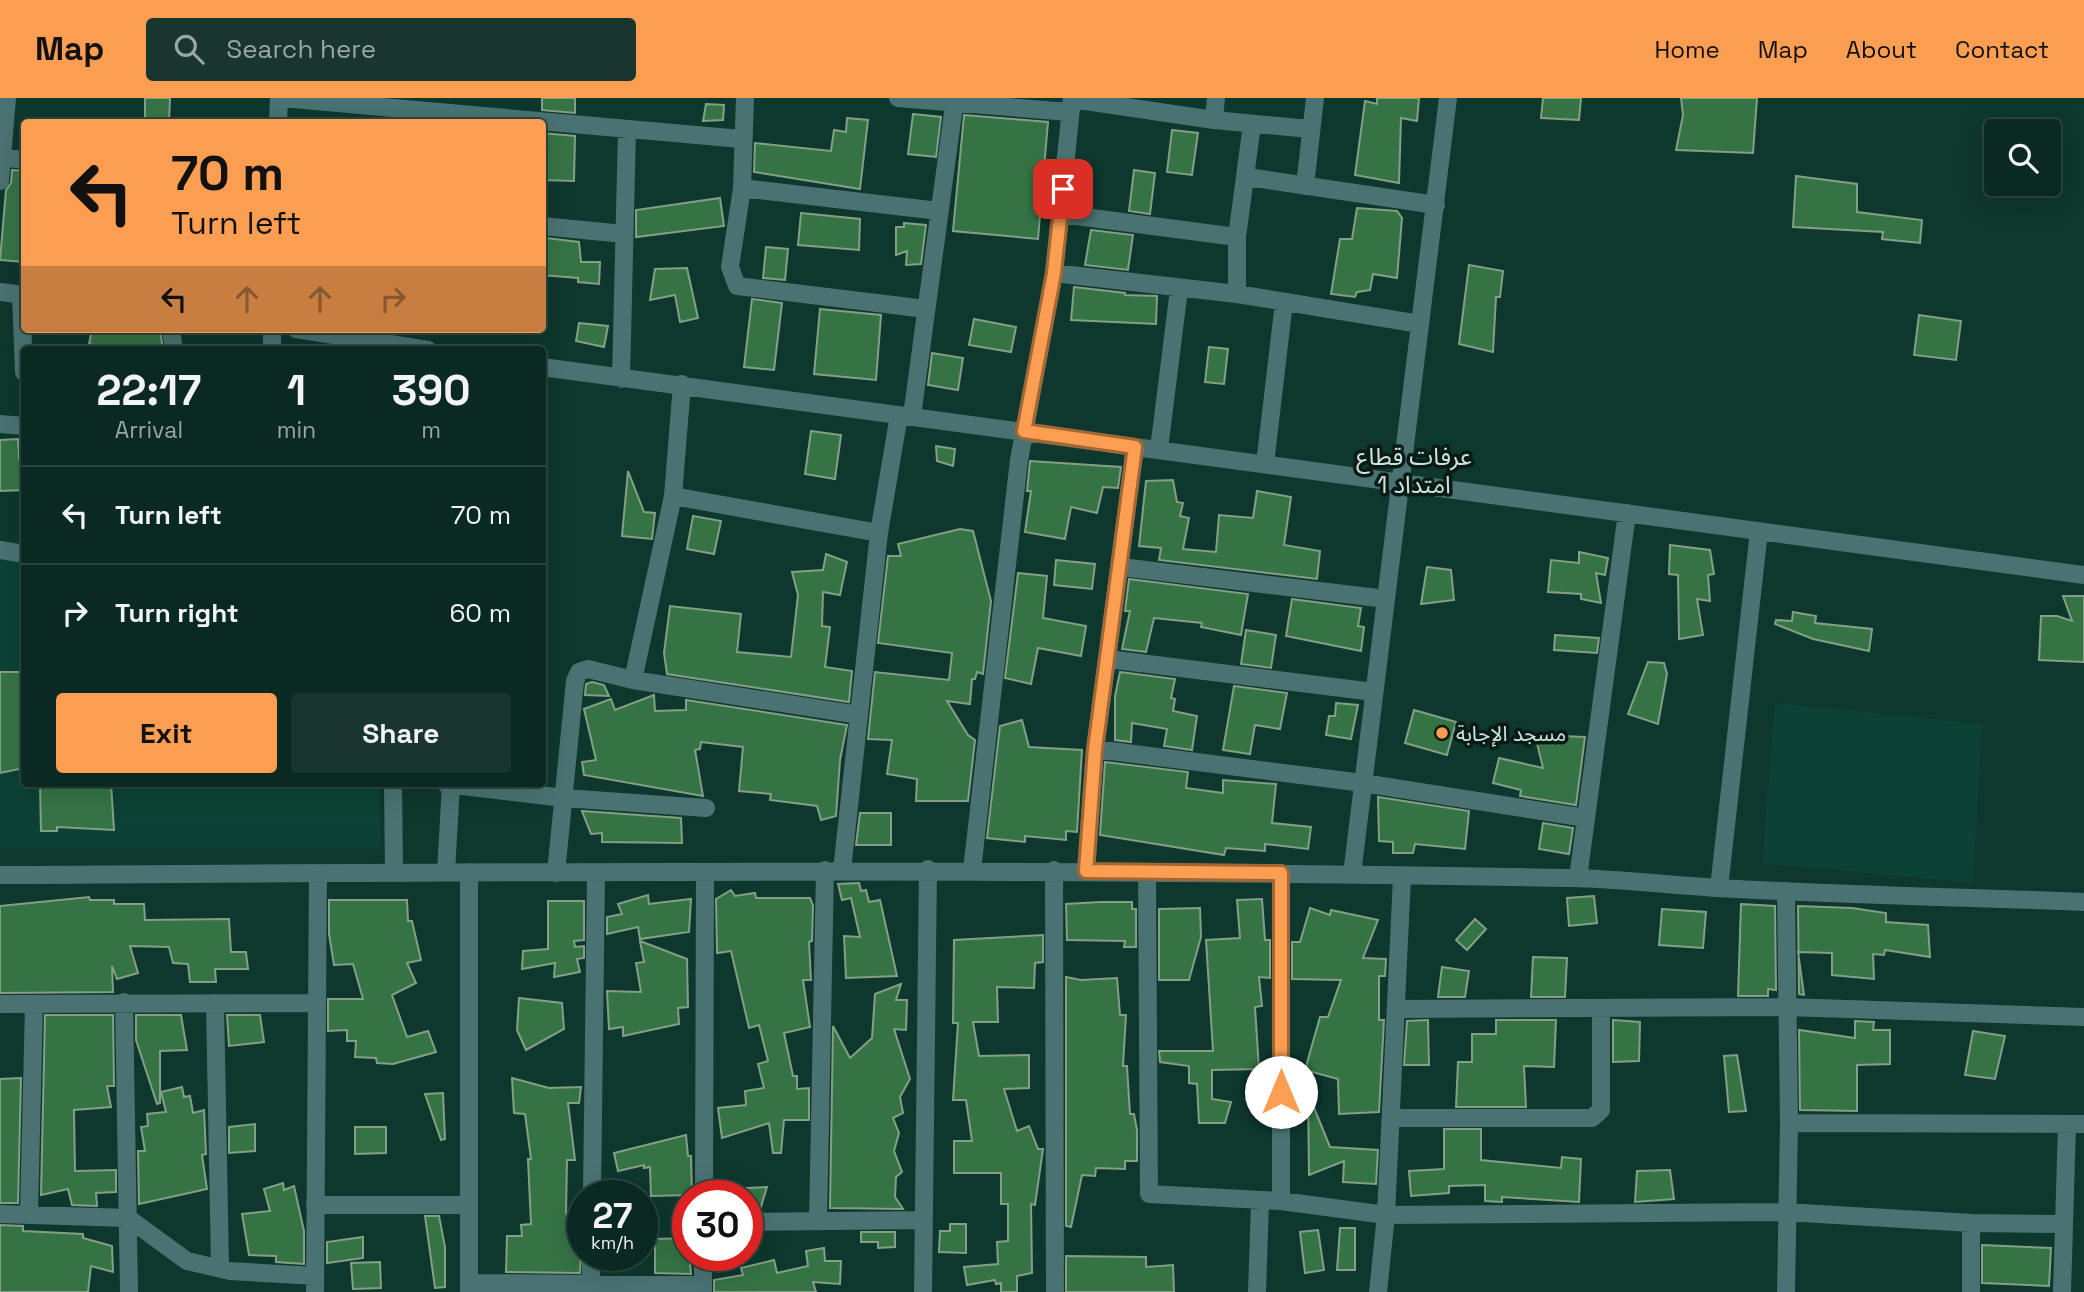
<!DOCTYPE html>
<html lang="en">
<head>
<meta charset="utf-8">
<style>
  body { margin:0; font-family:"Space Grotesk","Noto Sans Arabic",sans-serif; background:#18352f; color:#f1f3f6; height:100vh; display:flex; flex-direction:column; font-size:26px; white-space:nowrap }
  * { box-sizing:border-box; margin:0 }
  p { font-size:23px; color:#99a6a5 }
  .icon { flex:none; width:38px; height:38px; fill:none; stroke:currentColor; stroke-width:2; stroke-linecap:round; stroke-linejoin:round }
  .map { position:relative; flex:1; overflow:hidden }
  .sheet { position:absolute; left:21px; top:248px; width:525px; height:441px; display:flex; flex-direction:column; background:#0a2922; border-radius:7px; box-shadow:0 7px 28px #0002,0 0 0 2px #2a4540 }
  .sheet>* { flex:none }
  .top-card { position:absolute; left:21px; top:21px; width:525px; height:214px; border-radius:7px; box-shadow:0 7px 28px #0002,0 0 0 2px #2a4540; background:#fb9e52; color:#111; overflow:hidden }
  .buttons { position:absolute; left:1984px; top:21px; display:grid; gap:14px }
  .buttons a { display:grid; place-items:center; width:77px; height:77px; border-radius:7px; background:#0a2922; box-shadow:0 7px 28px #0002,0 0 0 2px #2a4540; font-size:35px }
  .speed { position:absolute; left:567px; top:1082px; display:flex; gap:14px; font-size:35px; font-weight:700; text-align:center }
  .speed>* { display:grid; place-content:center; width:91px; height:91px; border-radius:50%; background:#0a2922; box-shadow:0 7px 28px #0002,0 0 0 2px #2a4540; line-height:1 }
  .speed small { font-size:18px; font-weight:400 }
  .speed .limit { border:10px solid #d22; background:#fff; color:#111 }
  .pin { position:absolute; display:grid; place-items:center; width:60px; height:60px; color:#fff; margin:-30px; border-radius:14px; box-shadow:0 4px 10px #0006 }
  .me { position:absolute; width:77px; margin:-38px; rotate:0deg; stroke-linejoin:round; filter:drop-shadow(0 0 5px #0008) }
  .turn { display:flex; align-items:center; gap:24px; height:147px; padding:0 35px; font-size:32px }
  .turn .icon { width:91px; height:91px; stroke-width:2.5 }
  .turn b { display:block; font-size:49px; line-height:60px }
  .lanes { display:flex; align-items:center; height:66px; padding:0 35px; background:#0003; justify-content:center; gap:35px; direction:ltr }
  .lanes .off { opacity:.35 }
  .eta { display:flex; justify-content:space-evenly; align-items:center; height:119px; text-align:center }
  .eta b { font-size:42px; font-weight:600; line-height:49px }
  .button { display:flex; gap:14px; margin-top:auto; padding:14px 35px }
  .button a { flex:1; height:80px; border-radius:7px; background:#fb9e52; color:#111; font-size:28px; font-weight:600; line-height:80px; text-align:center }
  .button a+a { background:#18352f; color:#f1f3f6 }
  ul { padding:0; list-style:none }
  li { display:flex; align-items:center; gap:21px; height:98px; padding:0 35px; border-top:2px solid #2a4540 }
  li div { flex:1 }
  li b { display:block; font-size:26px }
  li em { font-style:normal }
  header { display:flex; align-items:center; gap:42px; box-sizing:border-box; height:98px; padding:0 35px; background:#fb9e52; color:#111 }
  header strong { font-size:33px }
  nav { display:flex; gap:38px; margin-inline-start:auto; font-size:24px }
  .search { width:490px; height:63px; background:#18352f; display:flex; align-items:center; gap:18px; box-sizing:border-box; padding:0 24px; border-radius:7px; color:#99a6a5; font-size:26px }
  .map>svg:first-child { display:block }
  .built { fill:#0c4235 }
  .building { fill:#357344; stroke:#83a087; stroke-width:2 }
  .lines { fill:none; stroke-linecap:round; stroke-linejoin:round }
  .minor { stroke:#4a7272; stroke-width:18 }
  .route-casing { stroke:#a36735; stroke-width:18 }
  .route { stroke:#fb9e52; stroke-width:12 }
  .poi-dot { fill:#fb9e52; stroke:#0a1b16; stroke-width:2.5 }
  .labels { text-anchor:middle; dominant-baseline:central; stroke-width:7; stroke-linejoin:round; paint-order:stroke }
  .poi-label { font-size:21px; fill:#cfe4dd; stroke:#0a1b16; text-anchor:start }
  .quarter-label { font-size:24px; fill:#cfe4dd; stroke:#0a1b16 }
</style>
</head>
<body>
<header>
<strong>Map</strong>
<div class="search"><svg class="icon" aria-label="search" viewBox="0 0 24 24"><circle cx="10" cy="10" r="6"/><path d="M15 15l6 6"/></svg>Search here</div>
<nav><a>Home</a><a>Map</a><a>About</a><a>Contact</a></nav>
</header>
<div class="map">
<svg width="2084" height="1194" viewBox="0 0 2084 1194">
  <rect width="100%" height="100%" fill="#0e372d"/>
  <path class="built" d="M0,460L24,464V686H379L381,750H0Z
    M1775,605L1982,626L1973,785L1762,765Z"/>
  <path class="building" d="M145,0H170L169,24H145Z
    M542,0H575V15L542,12Z
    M1377,0H1419L1417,23L1401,20L1399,85L1355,77L1365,3L1377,6Z
    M1543,0H1581L1579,22L1541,20Z
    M1681,0H1757L1753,55L1676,52L1683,17Z
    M706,6L724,7L723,22L703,23Z
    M913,16L941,19L936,59L908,56Z
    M964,17L1048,24L1038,141L953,133Z
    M847,20L868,22L860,91L754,74L755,45L831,53L834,32L846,34Z
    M1172,32L1198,35L1192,77L1167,74Z
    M542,35L575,38L574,83L542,82Z
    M12,72L24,73V164L0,162L6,92L11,85Z
    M1134,72L1155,75L1150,116L1129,113Z
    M1796,78L1857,86V114L1922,122L1920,145L1882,141L1883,134L1793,129Z
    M720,100L724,128L636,139V112Z
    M1357,110L1397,113L1402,120L1397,180L1373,176L1370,192L1357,194L1355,199L1331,196L1340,141H1352Z
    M801,115L860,121L859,152L798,147Z
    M904,125L926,127L921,166L906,167L907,153L896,157V129H904Z
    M1091,132L1133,137L1128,172L1085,167Z
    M546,140L579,144L581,164H600L599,186L578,184V180L542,177Z
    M766,149L788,151L785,182L763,180Z
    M1469,167L1503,173L1500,199H1496L1493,254L1459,246Z
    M687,170L698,220L680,224L675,197L650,202L655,171Z
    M1074,189L1125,195V197L1157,198L1156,226L1071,222Z
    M752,201L782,205L774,272L744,269Z
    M820,211L881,217L876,282L814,276Z
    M1919,217L1961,223L1956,262L1914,257Z
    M974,221L1016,229L1011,254L969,247Z
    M579,225L608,228L604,249L576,243Z
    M92,231H160L163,252H119L89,246Z
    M1209,249L1228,251L1224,286L1205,284Z
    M932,255L963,260L958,292L928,287Z
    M811,333L841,337L835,381L805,376Z
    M18,341L19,361L24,360V392L0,393V342Z
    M936,348L955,351L953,368L937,363Z
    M1030,363L1121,369L1118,390L1103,389L1097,415L1071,409L1065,441L1025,434L1031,393H1027Z
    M628,373L644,414L655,415L652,441L622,438Z
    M1173,382L1177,404L1183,405L1180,418L1189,420L1183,451L1216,454L1219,417L1253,420L1257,393L1291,399L1284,447L1320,453L1317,481L1159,462L1161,450L1139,448L1146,383Z
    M693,418L721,423L714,456L687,451Z
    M960,431L973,433L991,503L983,576L977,574L975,581H972L970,606L947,603L968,637L975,642L968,703H916L917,681L887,676L892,642L868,641L875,574L949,582L952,555L878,545L888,458H901L898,446Z
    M1670,447L1710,452L1714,476L1708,477L1710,503L1697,501L1703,537L1679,541L1678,477L1669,476Z
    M1579,454L1608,460L1605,477L1596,475L1601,505L1581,501V496L1548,494L1551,462L1579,465Z
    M826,456L847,464L840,497L823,494L822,528L830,529L825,569L852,573L849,604L667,576L664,555L670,508L741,516L737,554L791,559L798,497L792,474L823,472Z
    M1056,462L1095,466L1092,491L1054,487Z
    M1427,469L1451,472L1454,502L1421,506Z
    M1018,475L1047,478L1043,520L1086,528L1081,558L1038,550L1031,586L1005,580Z
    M1129,481L1248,496L1241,537L1201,529L1202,525L1154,520L1146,554L1122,551L1130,513H1125Z
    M2063,498H2084V564L2039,562L2041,518H2057L2072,523Z
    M1292,501L1361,510L1358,528L1364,529L1361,553L1286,538Z
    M1793,514L1816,518L1815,525L1872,531L1869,553L1813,541L1775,526L1776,522L1792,523Z
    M1246,532L1276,537L1271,570L1241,566Z
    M1555,537L1599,540L1597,555L1554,552Z
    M1648,564L1664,565L1667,576L1658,626L1628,616Z
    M0,574H24V670L0,675Z
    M1120,574L1175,581L1171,600L1175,601L1173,613L1197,618L1192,652L1164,648L1167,631L1132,625L1131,644L1115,642V598Z
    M592,584L604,587L609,598L585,597L586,586Z
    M1234,588L1287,595L1280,631L1255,627L1250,656L1223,652Z
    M654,597L655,613L686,612V602L847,627L840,662L836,718L821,722L817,708L770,702L771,696L739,693L743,649L701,644L700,651L695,652L703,698L584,677L582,664L596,662L584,611L611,601L615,612Z
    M1336,605L1358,607L1351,641L1326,637L1329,618H1335Z
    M1414,612L1456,624L1447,657L1405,645Z
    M1022,622L1029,649L1082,652L1077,734L1066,733V742L1025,738V744L987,740L1000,628Z
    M1535,637L1585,639L1576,707L1520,698L1521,692L1493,685L1499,660L1543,670Z
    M1105,664L1188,674L1186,690L1223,695V682L1276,686L1272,725L1311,729L1308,751L1265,746V753L1226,750L1224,757L1100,737Z
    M40,686H111L114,732L57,729V733H41Z
    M1378,699L1469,713L1465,751L1415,746L1413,755H1393V744L1379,743Z
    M582,713L681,720L682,745L602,744V735L591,736Z
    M860,715H891V747H856Z
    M1543,725L1573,730L1569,756L1539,751Z
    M859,785L861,793L866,792L869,804L880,802L897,878L846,880L844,838L860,839L851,800L842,802L838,786Z
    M731,792L735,798L755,795L756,800H810L813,808L812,843L809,844L811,882H803L810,929L784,935L793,978H797V991L809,990V1022H784L781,1055H773L769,1025L722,1040L718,1010L746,1007L745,993L764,990L758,966L768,963L759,927L749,930L731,853L717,855L716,801Z
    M648,797L649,806L691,801L689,834L640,841L638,829L607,836V819L622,816L618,806Z
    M1594,798L1597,825L1569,828L1567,800Z
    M89,799L90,802H114V806H144L145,822L229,821L231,854H246L248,871H215L216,884H190L188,866L173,865L169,849L130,848L138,875L117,881L112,868L113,894L0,895V808Z
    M1262,801L1265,842H1270V880L1259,879L1262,908L1255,909L1259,971L1212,972V1001L1231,1004L1225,1025H1199L1197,986L1189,985V968L1160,964L1159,953H1213L1206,842L1240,840L1237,802Z
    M329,802H407L408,823H412L421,862L407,865L416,885L392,897L407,939L428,933L436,954L393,966L377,965L376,960L355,959L356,943H347V932L328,933V901H363L353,866L334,867L329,836Z
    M548,803H584V842L574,843L575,849L584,848V860L577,861L580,874L554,879L555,865L522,871L523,853L548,851Z
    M1100,804H1132V811H1136V849H1124L1125,843L1067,842L1066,806Z
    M1741,806L1775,808L1776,892L1768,891V898H1738Z
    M1798,808L1852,810L1886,815V824L1928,827L1930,859L1885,852L1884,857L1873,856L1874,881L1832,877V855L1798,854L1804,897L1799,896Z
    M1200,810L1201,839L1189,882H1159V811Z
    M1310,810L1330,817L1331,812L1378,822L1363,860L1386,861L1385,878H1379V922H1384L1379,1014L1339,1016L1338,981L1305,972L1320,919H1328L1341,882L1292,881V844H1300Z
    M1662,811L1706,814L1703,850L1659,847Z
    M1475,821L1486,831L1467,852L1456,842Z
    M1043,837V864L1035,865L1034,890L997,889L998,924H973L979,958L1029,957V990L1004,991L1017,1033L1029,1028L1038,1051H1043L1035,1107L1031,1106L1032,1175L1017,1178V1194H1001V1185L996,1186L995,1182L967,1187L964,1169L998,1166L997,1144L1008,1143V1106H1001V1075H954V1043H972L966,1002H953L958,925H953L954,842Z
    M640,843L687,861L688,909L678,910L679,926L623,938V929L609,931L607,893L641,894L636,865L644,864Z
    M1533,859L1567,860L1565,899H1531Z
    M1442,869L1469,873L1465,899H1438Z
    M1066,879L1081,882L1117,880L1120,917H1126L1123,968H1127L1130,1016H1134L1137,1032V1063H1125V1071L1096,1070L1095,1078L1082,1077L1071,1129L1066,1128Z
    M901,886L896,902H907L906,932L894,931L910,981L900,999L903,1015L893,1020L899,1035L894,1053L902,1074L896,1079L895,1099L903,1111L830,1110L833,928L850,960L872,940L875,896Z
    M519,900L562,905L564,931L526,952L517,932Z
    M45,917H113L114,988H107L111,1009L74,1012L75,1073L116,1072V1094L96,1095L97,1108L72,1107L68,1091L41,1097Z
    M136,917H181L187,952L160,953V1005L157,1006L136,942Z
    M227,917H260L264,944L229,948Z
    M1428,922L1429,967H1404L1407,923Z
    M1496,922H1556L1554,969L1524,968L1526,1009H1456L1458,964H1472V936H1496Z
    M1613,922L1640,924L1639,963L1613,964Z
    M1855,923L1874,924L1873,932H1890V966L1857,967V1013L1800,1012L1799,932L1855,940Z
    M1973,933L2005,938L1995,981L1965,977Z
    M1737,957L1746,1013L1729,1014L1724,958Z
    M21,980L18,1105H0V981Z
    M512,980L549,990L581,989L579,1005H568L575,1062H567L566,1116H583L580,1175L506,1174L507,1138H522L521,1127L531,1126L528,1061H531L525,1016L514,1015Z
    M182,989L184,999L190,998L193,1015L204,1012L206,1056L202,1057L207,1091L139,1106L138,1053H145L141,1029L148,1028L147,1016L166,1014L161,994Z
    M443,995L445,1041L441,1042L425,996Z
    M1308,995L1330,1049L1378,1052L1376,1086L1343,1084L1344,1063L1309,1077Z
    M255,1026V1053L229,1055V1029Z
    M355,1029H386V1055L355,1056Z
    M1444,1031H1481V1062L1561,1070L1562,1059L1581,1061L1579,1104L1502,1099V1104L1485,1103V1087L1449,1088V1095L1411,1098L1409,1073L1444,1071Z
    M686,1037L688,1058H691L692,1097L651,1098L650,1069L644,1070V1067L618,1073L614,1055Z
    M1670,1072L1674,1101L1635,1104L1637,1073Z
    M283,1085L284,1092L294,1088L304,1133V1166L276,1164V1158L249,1157L242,1116L270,1113L264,1091Z
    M767,1089L760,1112L747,1113V1090Z
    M425,1118H439L445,1149V1189L435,1190Z
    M950,1126H966V1155L939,1154L940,1133H950Z
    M0,1127L23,1128V1133L83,1136V1140L112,1148L113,1174L91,1168L88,1194H0Z
    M1340,1130H1355V1172H1337Z
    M1318,1132L1324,1172L1305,1175L1300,1134Z
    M861,1134H895V1149L878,1150V1144H861Z
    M363,1139V1160L327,1165V1144Z
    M688,1140L691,1176L655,1175V1141Z
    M1982,1147L2051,1150L2049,1188L1982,1185Z
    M824,1150L825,1163H841L840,1186L813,1184L816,1194H714V1182L743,1177L741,1170L774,1162L777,1175L808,1168L806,1153Z
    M1066,1158L1146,1159V1169L1173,1167L1174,1194H1066Z
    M380,1164L381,1190L353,1191L351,1165Z"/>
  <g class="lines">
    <path class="minor" d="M282,0L741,41
      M745,0L742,90L730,169L737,188L926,211
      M898,0L1069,14
      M1072,1L1214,22L1310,31
      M1214,22L1216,0
      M278,24L279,0
      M2,59L24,62
      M1247,79L1436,107
      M0,83L7,0
      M1305,88L1315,0
      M742,90L939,113
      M1061,116L1237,139
      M542,128L624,136
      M1054,175L1237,196L1420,226
      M0,194L24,197
      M21,196L24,274
      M1237,196V139L1252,26
      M171,231L174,252
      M296,231L428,252
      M272,252V231
      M542,269L2084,477
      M621,281L627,31
      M912,318L955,0
      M0,326L24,328
      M1159,351L1179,191
      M1265,366L1284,204
      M673,398L879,435
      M0,452L24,456
      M1121,469L1386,501
      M1108,561L1374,594
      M633,582L673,398L682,286
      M1095,651L1363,685L1586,720
      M393,686L394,775
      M446,686L564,700L706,710
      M842,772L879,435L899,317
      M972,772L1019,362L1054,175L1072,0
      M1054,772L1055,1194
      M1086,773L1095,651L1135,349
      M446,774L451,686
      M556,775L575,583L579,574L588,571L633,582L859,617
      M1147,775L1149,1096L1281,1103L1386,1117L1785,1114L1971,1125L2064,1126
      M1281,775V1103
      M1352,776L1448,0
      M0,777C524,774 1048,770 1571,780C1620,781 1669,787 1718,790C1840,797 1962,799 2084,804
      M1578,780L1627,415
      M1719,790L1759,433
      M124,904L129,1194
      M215,905L220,1170
      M0,906L317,905
      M1397,911L1787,909L2084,919
      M1391,1020H1592L1601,1012V910
      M1789,1025L2084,1026
      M592,1097L596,775
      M704,1097L705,776
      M315,1107H469
      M29,1115L34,906
      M0,1116L128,1120L187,1163L230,1173L315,1178
      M818,1123L825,772
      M747,1124L924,1122
      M1971,1125V1194
      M469,1185L703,1187
      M591,1186V1157
      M315,1194L318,775
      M469,1194V774
      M703,1194V1157
      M923,1194L928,771
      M1257,1194L1260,1104
      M1378,1194L1386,1117L1402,779
      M1786,1194L1789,1025L1786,793
      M2062,1194L2067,1026"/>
  </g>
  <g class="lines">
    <defs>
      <path id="route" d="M1063,91L1054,175L1024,333L1135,349L1095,651L1086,773L1281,775V994"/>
    </defs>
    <use href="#route" class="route-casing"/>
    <use href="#route" class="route"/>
  </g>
  <circle class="poi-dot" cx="1442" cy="635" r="7"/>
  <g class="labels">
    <g class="poi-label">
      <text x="1456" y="635">مسجد الإجابة</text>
    </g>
    <g class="quarter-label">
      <text x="1414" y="358">عرفات قطاع<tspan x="1414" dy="28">1 امتداد</tspan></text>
    </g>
  </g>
</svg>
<div class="buttons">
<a><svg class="icon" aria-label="search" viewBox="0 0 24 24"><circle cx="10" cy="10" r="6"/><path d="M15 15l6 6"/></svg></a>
</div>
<div class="speed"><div>27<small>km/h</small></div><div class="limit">30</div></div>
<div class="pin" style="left:1063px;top:91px;background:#d93025"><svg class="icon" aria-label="arrive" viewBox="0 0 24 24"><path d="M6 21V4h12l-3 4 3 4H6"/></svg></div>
<svg class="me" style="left:1281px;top:994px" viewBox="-20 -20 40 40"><circle r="19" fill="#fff"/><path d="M0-13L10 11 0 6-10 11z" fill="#fb9e52"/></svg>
<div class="top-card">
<div class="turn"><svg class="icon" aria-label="left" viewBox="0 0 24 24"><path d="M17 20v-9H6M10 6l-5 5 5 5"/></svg><div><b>70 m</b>Turn left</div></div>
<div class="lanes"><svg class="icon" aria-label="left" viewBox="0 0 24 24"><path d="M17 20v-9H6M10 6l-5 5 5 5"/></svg><svg class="icon off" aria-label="ahead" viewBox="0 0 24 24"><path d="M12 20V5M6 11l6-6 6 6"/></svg><svg class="icon off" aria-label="ahead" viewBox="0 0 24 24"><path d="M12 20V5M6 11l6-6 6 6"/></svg><svg class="icon off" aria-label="right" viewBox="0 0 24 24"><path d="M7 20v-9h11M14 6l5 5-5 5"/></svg></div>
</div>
<section class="sheet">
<div class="eta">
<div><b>22:17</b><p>Arrival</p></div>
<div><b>1</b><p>min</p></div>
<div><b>390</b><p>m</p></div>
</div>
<ul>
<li><svg class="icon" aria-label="left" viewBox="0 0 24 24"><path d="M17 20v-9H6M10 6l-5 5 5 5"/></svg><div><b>Turn left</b></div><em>70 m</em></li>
<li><svg class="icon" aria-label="right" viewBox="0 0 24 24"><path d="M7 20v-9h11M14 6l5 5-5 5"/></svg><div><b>Turn right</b></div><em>60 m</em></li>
</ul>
<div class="button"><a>Exit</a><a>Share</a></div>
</section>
</div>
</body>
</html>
